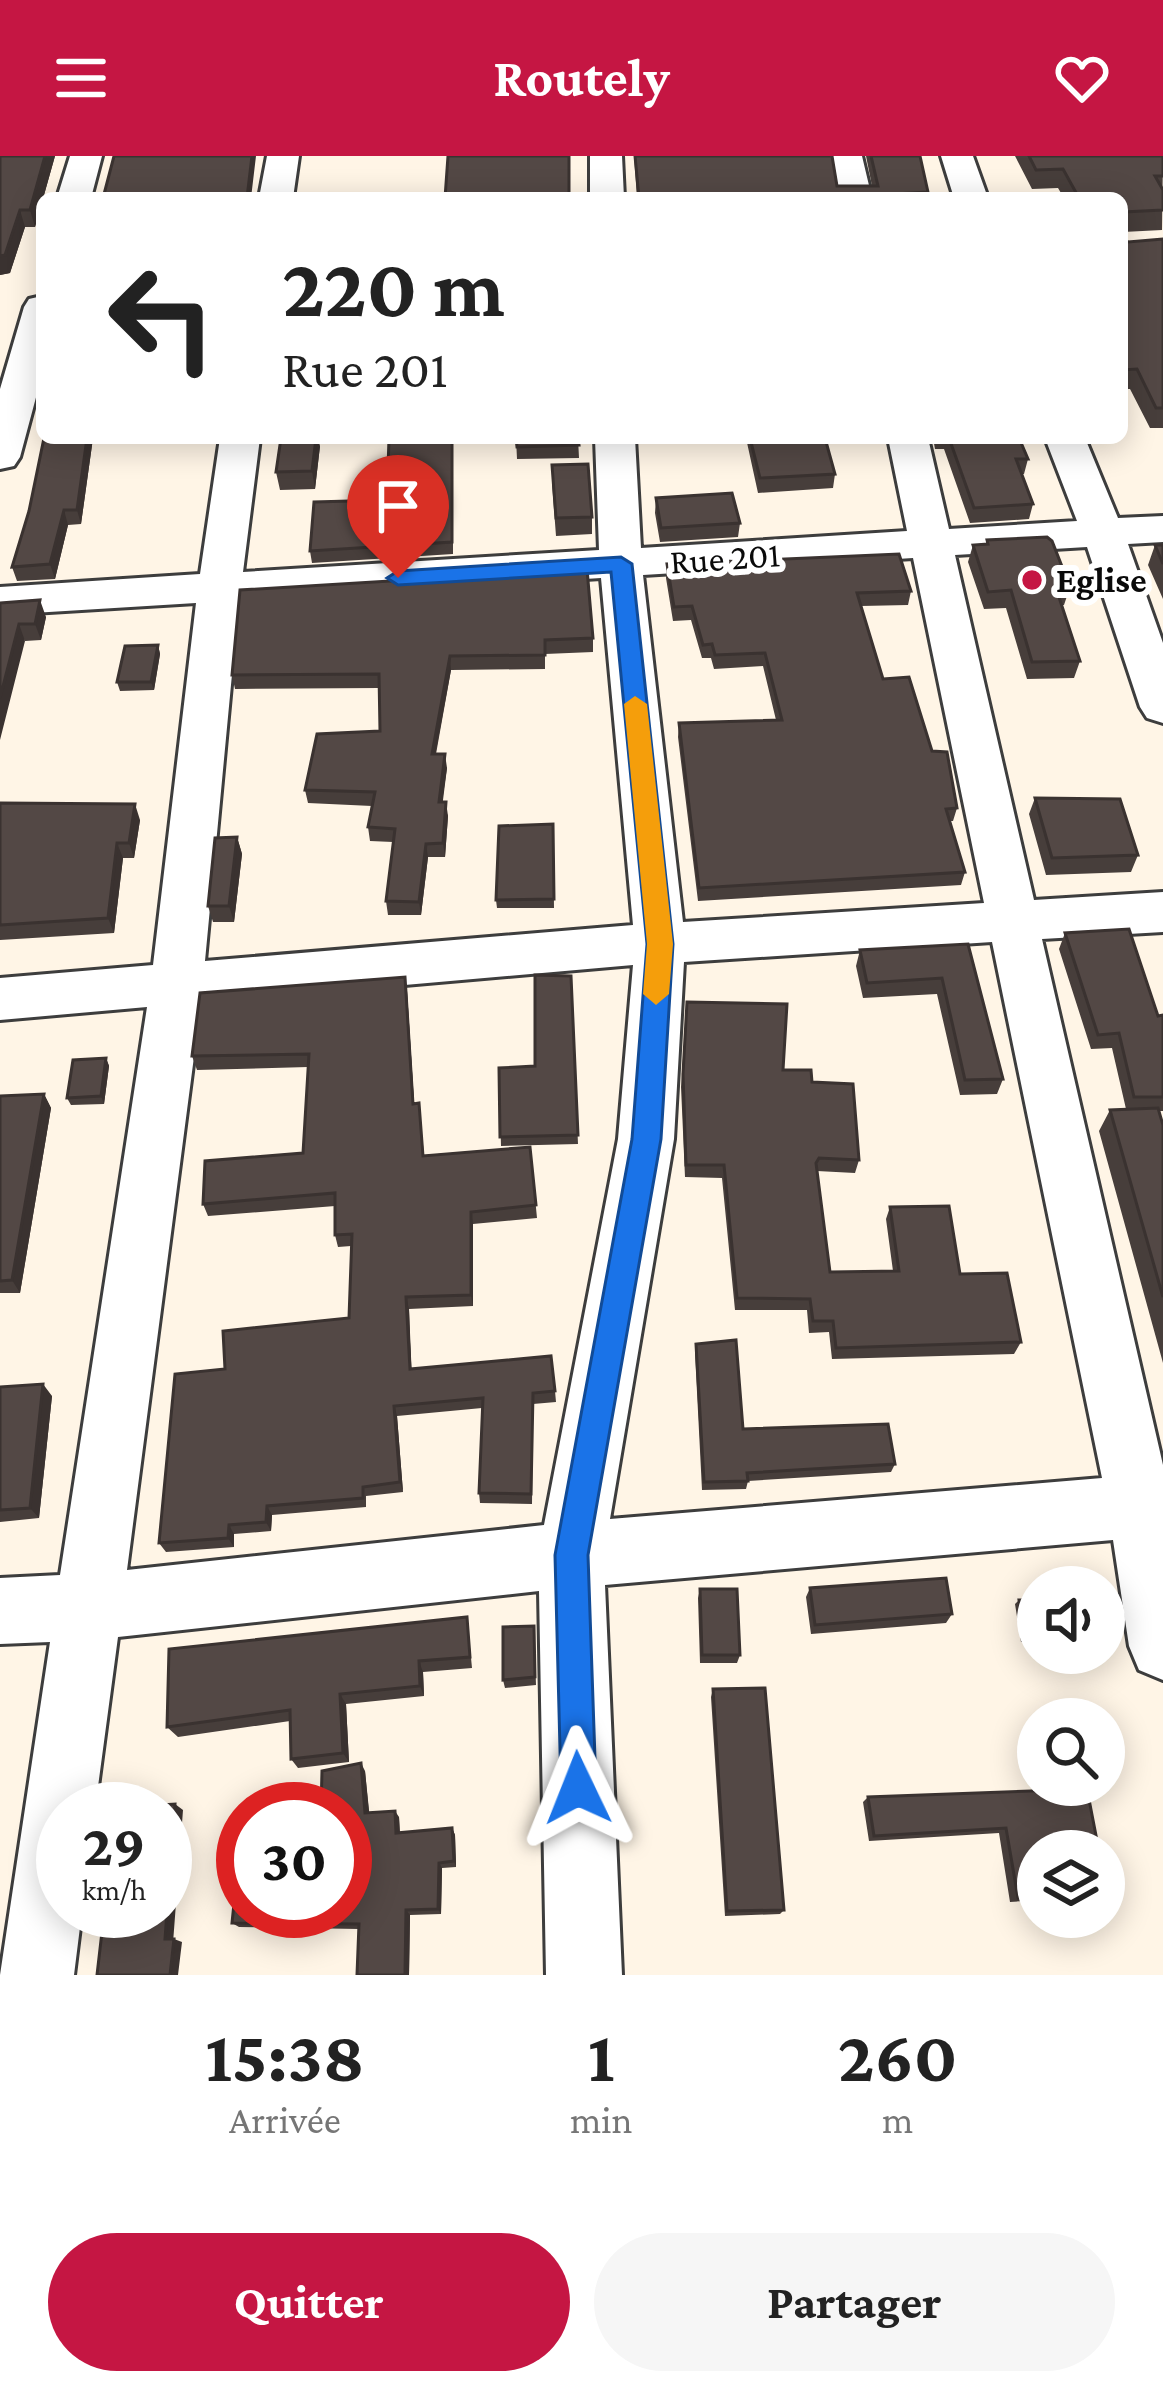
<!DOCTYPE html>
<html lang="fr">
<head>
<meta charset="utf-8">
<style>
  body { margin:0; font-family:"Crimson Pro",serif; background:#f6f6f6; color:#222; height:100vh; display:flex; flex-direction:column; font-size:45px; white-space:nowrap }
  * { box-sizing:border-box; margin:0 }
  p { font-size:39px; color:#767676 }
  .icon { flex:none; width:66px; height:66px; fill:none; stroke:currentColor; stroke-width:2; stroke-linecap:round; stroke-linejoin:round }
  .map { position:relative; height:1819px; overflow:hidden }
  .drawer { display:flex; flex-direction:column; background:#fff; flex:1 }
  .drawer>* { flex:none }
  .banner { position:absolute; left:36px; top:36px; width:1092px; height:252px; border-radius:18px; box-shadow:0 6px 30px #0003; background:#fff; color:#222; overflow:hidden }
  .controls { position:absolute; left:1017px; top:1410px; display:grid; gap:24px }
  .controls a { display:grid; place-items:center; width:108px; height:108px; border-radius:50%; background:#fff; box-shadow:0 6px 30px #0003; font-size:60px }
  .speed { position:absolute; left:36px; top:1626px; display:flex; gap:24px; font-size:60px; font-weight:700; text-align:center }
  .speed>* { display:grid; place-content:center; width:156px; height:156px; border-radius:50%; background:#fff; box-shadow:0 6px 30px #0003; line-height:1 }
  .speed small { font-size:30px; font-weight:400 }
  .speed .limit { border:18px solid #d22; background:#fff; color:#111 }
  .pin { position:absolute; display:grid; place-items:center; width:102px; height:102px; color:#fff; margin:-123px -51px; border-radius:50% 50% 50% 0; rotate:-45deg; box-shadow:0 0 12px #0007 }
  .pin .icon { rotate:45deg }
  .me { position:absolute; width:132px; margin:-66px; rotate:358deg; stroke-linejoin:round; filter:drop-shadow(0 0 9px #0008) }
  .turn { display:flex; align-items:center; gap:42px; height:252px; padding:0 48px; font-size:54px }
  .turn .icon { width:156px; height:156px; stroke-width:2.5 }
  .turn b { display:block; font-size:84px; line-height:102px }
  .eta { display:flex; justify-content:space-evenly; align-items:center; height:204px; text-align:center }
  .eta b { font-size:72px; font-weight:700; line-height:84px }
  .action { display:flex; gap:24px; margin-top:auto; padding:24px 48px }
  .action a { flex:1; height:138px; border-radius:72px; background:#c51643; color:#fff; font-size:48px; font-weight:700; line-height:138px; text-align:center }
  .action a+a { background:#f6f6f6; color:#222 }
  header { display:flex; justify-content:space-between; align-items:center; height:156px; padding:0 48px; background:#c51643; color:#fff; font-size:54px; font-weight:700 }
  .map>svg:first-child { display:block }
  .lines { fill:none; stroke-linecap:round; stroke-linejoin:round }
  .minor-casing { stroke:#3d3d3d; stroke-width:6 }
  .minor { fill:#fff; fill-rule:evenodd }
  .wall { fill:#473e3b }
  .shaded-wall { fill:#3a3230 }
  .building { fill:#534845; stroke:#3a3230; stroke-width:3 }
  .route { fill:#1a73e8; stroke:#114b97; stroke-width:3 }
  .slow { fill:#f59e0b }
  .poi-dot { fill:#c51643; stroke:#fff; stroke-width:4.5 }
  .labels { text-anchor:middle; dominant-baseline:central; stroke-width:12; stroke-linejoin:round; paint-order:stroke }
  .far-street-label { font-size:36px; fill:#0a0a0a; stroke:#fff }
  .far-poi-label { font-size:36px; font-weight:bold; fill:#0a0a0a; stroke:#fff; text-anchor:start }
</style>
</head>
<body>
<header><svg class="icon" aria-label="menu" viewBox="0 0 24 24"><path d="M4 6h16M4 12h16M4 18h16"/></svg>Routely<svg class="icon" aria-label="heart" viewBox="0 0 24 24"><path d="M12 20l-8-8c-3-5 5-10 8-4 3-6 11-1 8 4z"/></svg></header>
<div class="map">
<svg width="1163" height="1819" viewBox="0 0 1163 1819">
  <rect width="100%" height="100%" fill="#fff5e6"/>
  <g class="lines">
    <defs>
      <path id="minor" d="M70,0H102L91,42H57Z
        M267,0H299L293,42H259Z
        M590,0H622L624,42H590Z
        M830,0H862L872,42H838Z
        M941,0H973L988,42H954Z
        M42,140V219L20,301L14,310L0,313V233L24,151L29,143Z
        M220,282H260L243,416L599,394L595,282H635L641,392L907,375L888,282H928L949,373L1077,365L1045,282H1085L1118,362L1163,360V386L1128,388L1163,487V567L1147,562L1140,551L1087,391L955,399L1034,744L1163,736V776L1042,783L1163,1309V1524L1139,1514L1129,1490L1113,1384L605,1429L622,1819H546L539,1435L118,1481L95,1653H63V1755H82L74,1819H0L50,1486L0,1488V1422L60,1419L147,851L0,864V822L153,809L196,447L0,459V431L200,418ZM913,402L984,747L683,766L643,419ZM601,422L633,769L205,805L239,444ZM992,786L1102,1322L610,1363L674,983L684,806ZM633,809L618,983L544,1369L127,1414L201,847Z"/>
    </defs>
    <use href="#minor" class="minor-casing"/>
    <use href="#minor" class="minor"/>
  </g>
  <path class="wall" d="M0,0H55L35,71H25L10,117L0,119Z
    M634,0H832L837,30H872L866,0H920L928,36L927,42H637Z
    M1015,0H1163L1162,74L1123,76V82L1128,86L1163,83V272H1150L1130,233H1122V42H1064L1058,32L1032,33Z
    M44,282H93L81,368L68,369L55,423L17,425L12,411L29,355Z
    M453,282V398L312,407L310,395L387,344Z
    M516,282H578L579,302L517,303Z
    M746,282H825L835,318L833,332L758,337Z
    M933,282H1019L1028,303L1024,318H1022L1033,348L1029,363L970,367L944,293H935Z
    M320,290L315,333L280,334L276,316Z
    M552,327L592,361V378L556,380Z
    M656,342L740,367L738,381L660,386L655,357Z
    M987,384L1070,431L1064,449H1062L1080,505L1074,522L1027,523L1006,452L984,453L968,406L973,389L986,388Z
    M1155,389H1163V443L1148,409Z
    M667,408L911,435L908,449L861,450L883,523L932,595L957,652L953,665H950L965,716L961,729L698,745L678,581L679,567L776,564L763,510L714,513L711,502H702L691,464L673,465L666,422Z
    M240,434L593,482V496L545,498V513L451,514L436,598L447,612L442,646L448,660L445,701H428L421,759H388L386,745L393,686L370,685L368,671L372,650L308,647L305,634L380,575L379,532L235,533L232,519Z
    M0,447L46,461L41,484L25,485Z
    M158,489L160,498L154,534L120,535L117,526Z
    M1035,642L1138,699L1131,716L1046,719L1029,658Z
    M0,647L140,664L134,702H123L114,777L0,784Z
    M553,668L554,752H497L496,744Z
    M237,681L242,698L234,766H213L208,750Z
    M1065,777L1158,860L1163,859V955H1159L1163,969V1207L1099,975L1110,954L1126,953L1112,892L1091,893L1059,793Z
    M968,788L1003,923L997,938L960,939L937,838L863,842L856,810L860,794Z
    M571,820L578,988L501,990L499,912L535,910Z
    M407,835L414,948L419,947L424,999L530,991L537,1062L473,1068V1150L409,1153L411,1213L555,1235L556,1246L533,1248L532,1348L480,1347L479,1337L482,1252L397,1260L403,1336L366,1340V1351L272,1359L271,1375L234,1378V1391L166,1396L159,1387L225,1213L349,1162L351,1090L338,1091L335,1079V1050L208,1060L203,1048L303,997L308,911L197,914L192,900Z
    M687,846L783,914L812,926L859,1004L855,1017L817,1015L830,1116L893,1115L886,1063L890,1051L960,1118L1021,1186L1014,1198L832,1203L829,1176L809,1177L807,1154H735L722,1022L685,1021L681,931Z
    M106,902L109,910L104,948L71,949L67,942Z
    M44,938L51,952L20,1137H0V940Z
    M696,1188L743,1273L895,1308L891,1316L748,1325L746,1333L702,1334L695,1197Z
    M0,1231L52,1240L39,1362L0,1366Z
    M810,1432L952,1458L946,1467L811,1478L806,1441Z
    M700,1433L740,1499L737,1507H700L698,1442Z
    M1019,1444H1038V1486H1021L1015,1448Z
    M467,1461L472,1512L423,1516L424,1540L346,1548L349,1606L298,1612L291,1603L290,1565L178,1581L167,1571Z
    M534,1470L536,1529L505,1532L503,1524Z
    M713,1533L784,1754L780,1758L725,1760L711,1541Z
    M365,1615L369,1657L399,1661L400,1677L452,1672L455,1679L456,1711L442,1712L441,1758L410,1759L409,1819H357L359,1773L239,1771L232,1767L345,1755Z
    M1087,1633L1038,1695V1744L1010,1746L999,1677L869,1685L863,1646L868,1641Z"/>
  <path class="shaded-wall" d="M45,0H55L35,71L30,54Z
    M252,0H256L251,42H247Z
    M20,54L25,71L10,117L0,119V100Z
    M87,282H93L81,368L77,354Z
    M316,282H318L320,290L315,333L312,315Z
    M64,354L68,369L55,423L50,408Z
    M40,444L46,461L41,484L35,468Z
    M19,468L25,485L0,584V542Z
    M158,489L160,498L154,534L151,526Z
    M450,500L451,514L433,611L432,598Z
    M445,598L447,612L441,660L439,646Z
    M446,646L448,660L445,701L443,687Z
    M135,648L140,664L134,702L129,687Z
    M237,681L242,698L234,766L229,750Z
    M117,687L123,702L114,777L108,762Z
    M426,688L428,701L421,759L419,746Z
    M405,821L407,835L415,961L413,948Z
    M106,902L109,910L104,948L101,940Z
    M44,938L51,952L20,1137L12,1124Z
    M471,1056L473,1068V1150L471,1139Z
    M406,1141L409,1153L412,1224L410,1213Z
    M43,1228L52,1240L39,1362L30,1352Z
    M394,1250L397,1260L403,1336L400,1326Z
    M267,1350L272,1359L271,1375L266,1366Z
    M229,1369L234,1378V1391L228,1382Z
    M419,1505L423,1516L424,1540L420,1530Z
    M340,1538L346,1548L349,1606L343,1597Z
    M361,1607L365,1615L370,1664L365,1657Z
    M175,1648L183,1654L173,1787L165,1783Z
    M395,1655L399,1661L400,1683L396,1677Z
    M452,1672L455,1679L456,1711L454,1705Z
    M439,1707L442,1712L441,1758L438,1753Z
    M406,1754L410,1759L409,1819H405Z
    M174,1783L182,1786L178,1819H170Z"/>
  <path class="building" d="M0,0H45L30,54H20L5,99L0,100Z
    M114,0H252L247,42H103Z
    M448,0H569V42H445Z
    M635,0H832L837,30H878L871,0H920L928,36L829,42H639Z
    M1029,0H1163V20H1155L1163,34V54L1124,56L1123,82L1128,86L1163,83V252H1156L1137,213L1122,214V42H1079L1063,13L1036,14Z
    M44,282H87L77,354H64L50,408L12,411L29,355Z
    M281,282H316L312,315L276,316Z
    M389,282H452V386L310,395L314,346L387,344Z
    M516,282H578L579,289L517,291Z
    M750,282H825L835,318L760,322Z
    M949,282H1019L1028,303H1016L1033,348L974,352Z
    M588,308L592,361L556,362L552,309Z
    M732,337L740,367L661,372L656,342Z
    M1047,381L1052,385L1070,431L1056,432L1080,505L1032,506L1011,434L988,436L973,389L988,388L987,384Z
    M1155,389H1163V408Z
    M899,398L911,435L857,437L883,523L909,521L932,595L947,596L957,652L946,653L965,716L699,732L679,567L782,564L765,497L715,499L712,488L703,489L692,450L674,451L667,408Z
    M587,413L593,482L545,484V499L450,500L432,598H445L439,646H446L443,687L426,688L419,746L386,745L395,673L368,671L375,636L305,634L317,578L380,575L379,518L232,519L240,434Z
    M40,444L35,468H19L0,542V447Z
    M158,489L151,526H117L125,490Z
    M1035,642L1120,643L1138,699L1052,702Z
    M0,647L135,648L129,687H117L108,762L0,769Z
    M553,668L554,743L496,744L499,670Z
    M237,681L229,750H208L215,682Z
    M1129,773L1158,860L1163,859V941H1134L1119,877L1098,879L1065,777Z
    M968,788L1003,923L965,924L942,822L867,827L860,794Z
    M535,819L571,820L578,979L500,981L499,912L535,910Z
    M405,821L413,948L419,947L423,1000L530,991L536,1049L471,1056V1139L406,1141L410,1213L551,1200L555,1235L533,1237L531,1338L479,1337L483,1242L394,1250L400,1326L363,1331V1342L267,1350L266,1366L229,1369L228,1382L159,1387L175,1218L225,1213L223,1175L349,1162L352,1078L335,1079V1037L203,1048L205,1005L303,997L309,898L192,900L200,837Z
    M687,846L787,848L783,914H811L812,926L853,928L859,1004L819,1002L816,1007L830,1116L899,1115L890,1051L949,1050L960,1118L1007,1117L1021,1186L836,1192L833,1165H813L810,1143L737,1142L724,1009H686L683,918Z
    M106,902L101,940L67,942L73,904Z
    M44,938L12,1124L0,1125V940Z
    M1158,952L1163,969V1141L1110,954Z
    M736,1184L743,1273L888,1268L895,1308L747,1317L748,1325L704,1326L696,1188Z
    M43,1228L30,1352L0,1354V1231Z
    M946,1422L952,1458L815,1469L810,1432Z
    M700,1433H737L740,1499H702Z
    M1019,1444H1038V1481H1025Z
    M467,1461L470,1501L419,1505L420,1530L340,1538L343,1597L291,1603L290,1554L167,1571L169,1493Z
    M534,1470L535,1521L503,1524V1471Z
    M765,1532L784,1754L727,1755L713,1533Z
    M361,1607L365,1657L395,1655L396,1677L452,1672L454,1705L439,1707L438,1753L406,1754L405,1819H357L359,1768L232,1767L237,1718H243V1755H345V1653H321L322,1615Z
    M1087,1633L1099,1695H1038V1741L1018,1742L1006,1672L874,1680L868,1641Z
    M175,1648L165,1783H174L170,1819H97L103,1767H99L100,1755H165V1653L109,1652Z"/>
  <path class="route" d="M621,401L632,408L673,788L661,983L588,1399L596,1632L591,1645L578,1650L566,1645L561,1632L555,1399L632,983L647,788L611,416L398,429L387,422L398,415Z"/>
  <path class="slow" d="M635,540L647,548L673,788L669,838L656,849L643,838L647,788L624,548Z"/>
  <circle class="poi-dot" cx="1032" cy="424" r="12"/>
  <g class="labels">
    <g class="far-street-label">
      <text transform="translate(725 402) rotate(-4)">Rue 201</text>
    </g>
    <g class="far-poi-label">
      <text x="1056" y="424">Eglise</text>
    </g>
  </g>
</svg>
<div class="controls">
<a><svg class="icon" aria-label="sound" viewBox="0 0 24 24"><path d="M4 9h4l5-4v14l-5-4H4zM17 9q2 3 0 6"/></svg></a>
<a><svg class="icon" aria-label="search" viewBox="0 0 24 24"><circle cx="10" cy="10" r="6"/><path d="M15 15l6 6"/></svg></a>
<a><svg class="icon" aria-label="layers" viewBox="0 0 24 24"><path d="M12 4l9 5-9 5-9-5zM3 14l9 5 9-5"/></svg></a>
</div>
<div class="speed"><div>29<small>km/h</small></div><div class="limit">30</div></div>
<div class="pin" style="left:398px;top:422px;background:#d93025"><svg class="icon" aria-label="arrive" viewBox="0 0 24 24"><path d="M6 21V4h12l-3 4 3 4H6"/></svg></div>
<svg class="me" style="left:578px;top:1632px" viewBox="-20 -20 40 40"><path d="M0-17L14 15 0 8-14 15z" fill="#1a73e8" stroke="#fff" stroke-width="4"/></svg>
<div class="banner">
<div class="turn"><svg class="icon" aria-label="left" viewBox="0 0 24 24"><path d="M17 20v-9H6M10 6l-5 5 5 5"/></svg><div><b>220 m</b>Rue 201</div></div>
</div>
</div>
<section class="drawer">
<div class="eta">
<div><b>15:38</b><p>Arrivée</p></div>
<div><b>1</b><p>min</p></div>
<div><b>260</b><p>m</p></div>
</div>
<div class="action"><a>Quitter</a><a>Partager</a></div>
</section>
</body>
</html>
